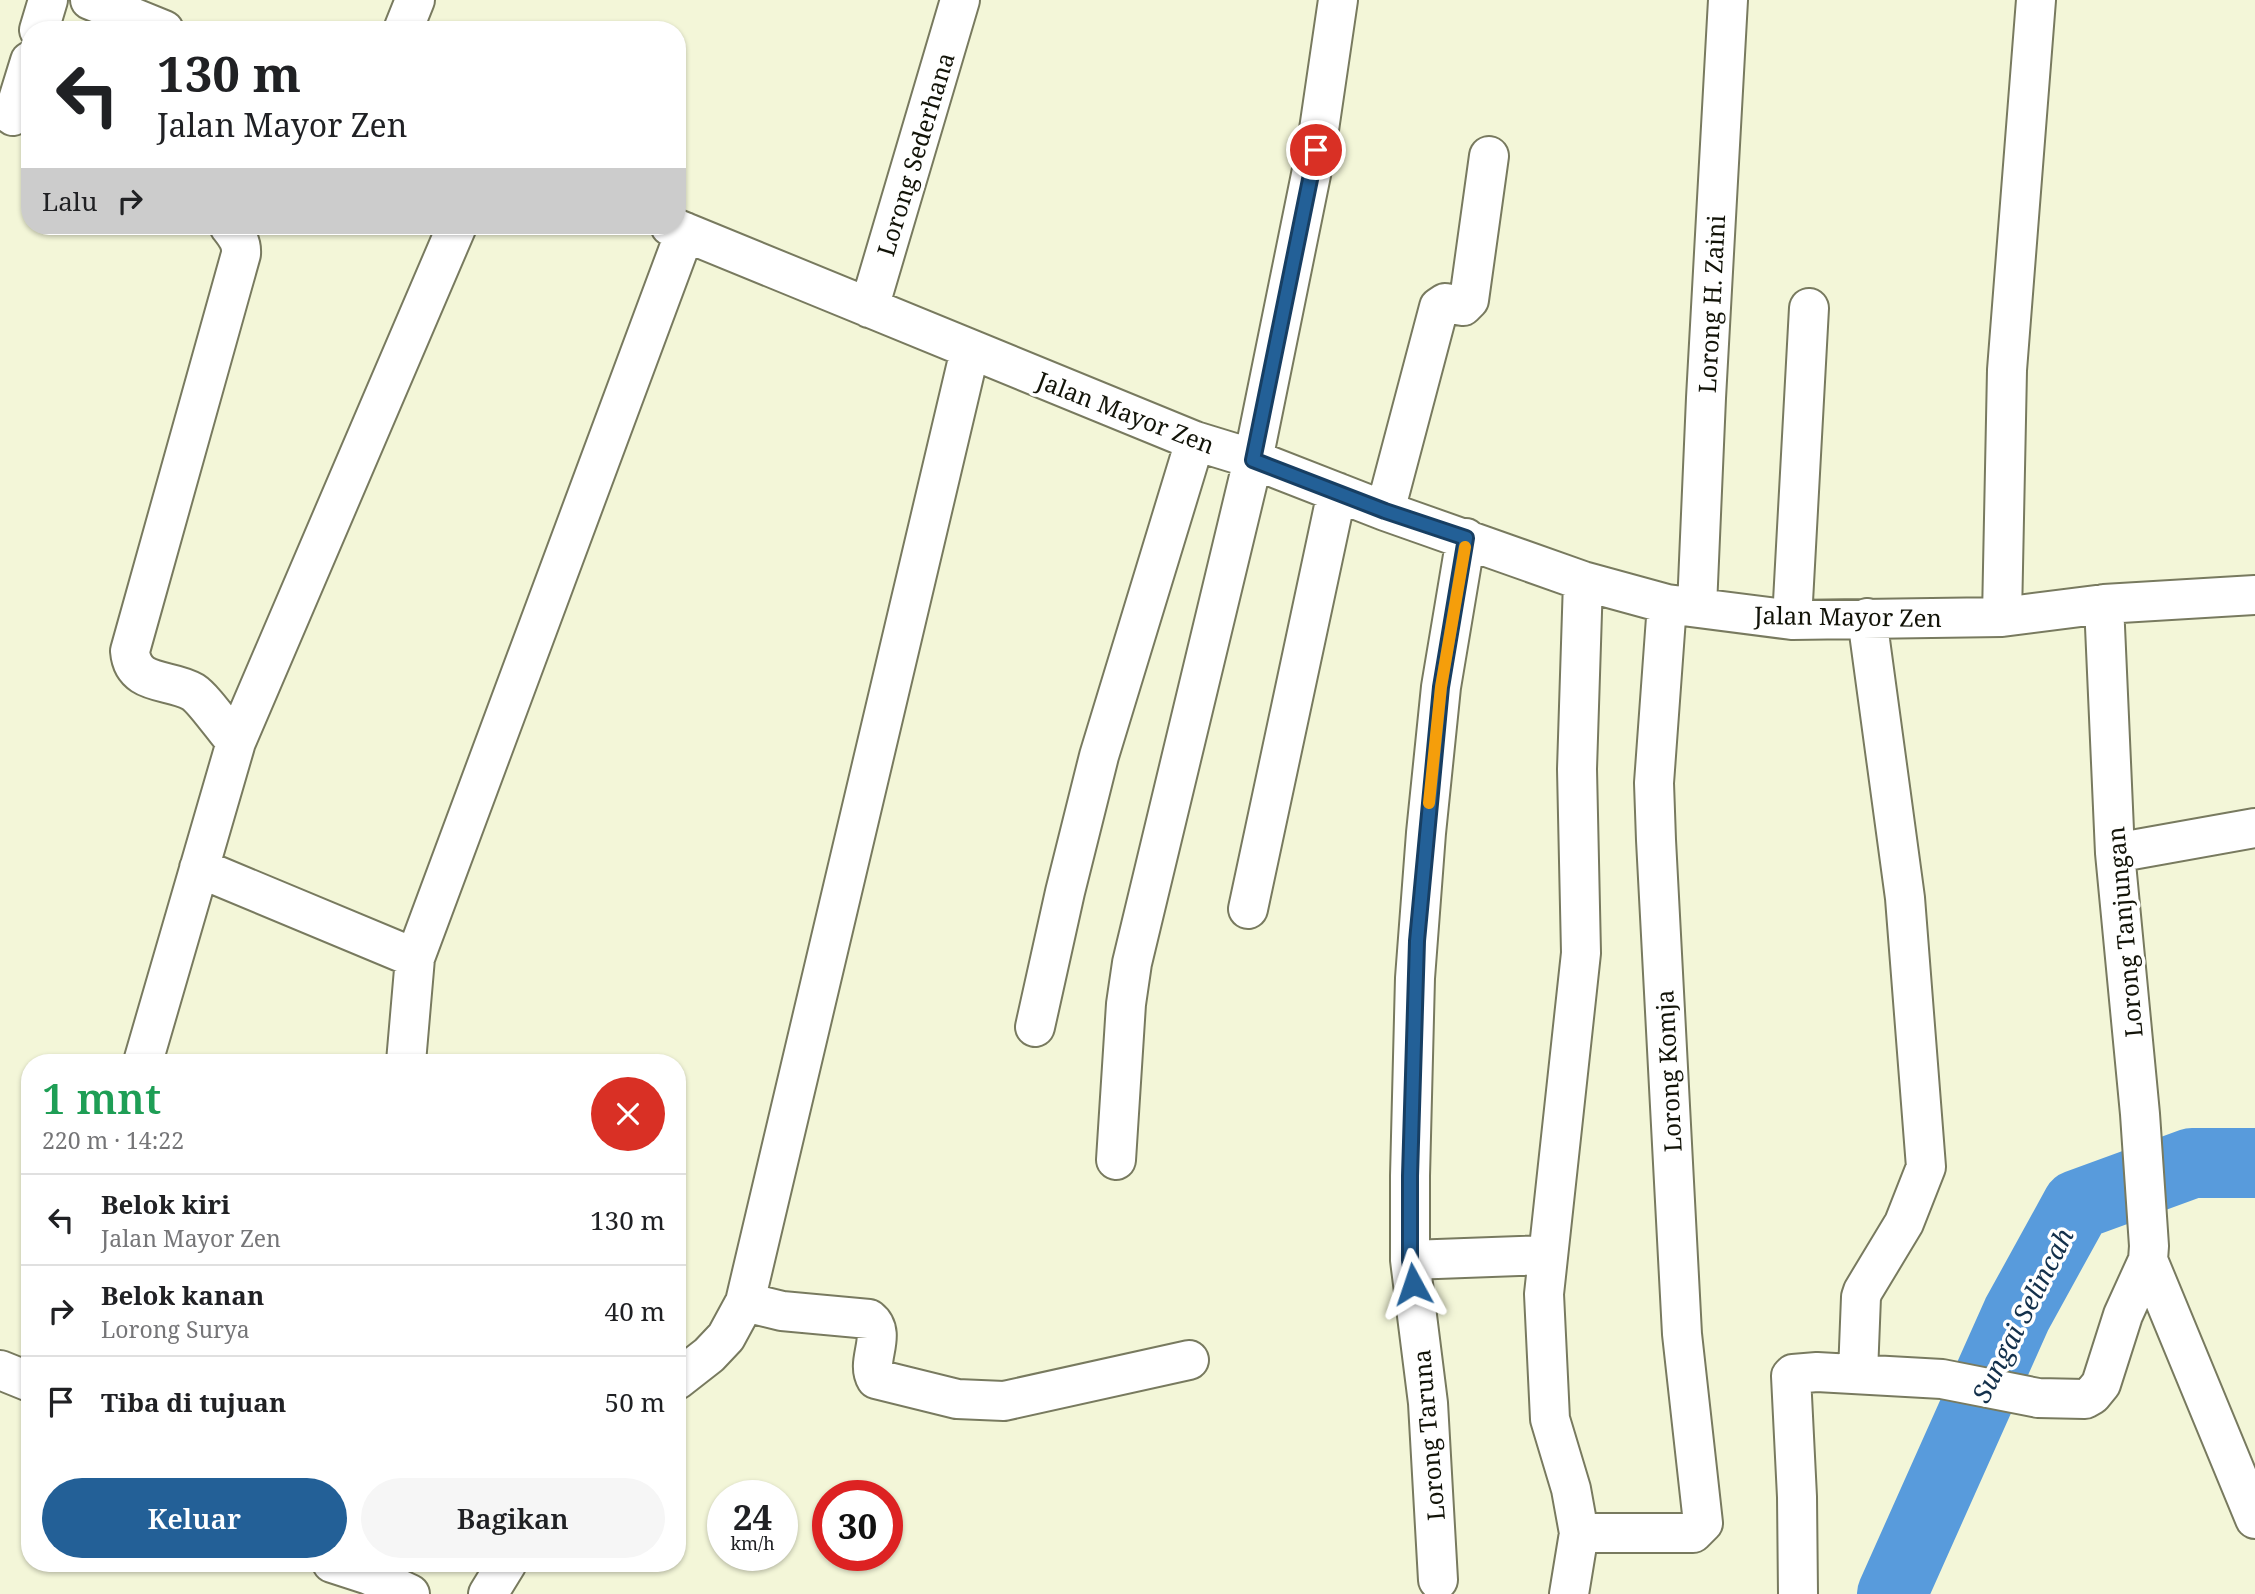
<!DOCTYPE html>
<html lang="id">
<head>
<meta charset="utf-8">
<style>
  body { margin:0; font-family:"Noto Serif",serif; background:#f6f6f6; color:#202124; height:100vh; display:flex; flex-direction:column; font-size:26px; white-space:nowrap }
  * { box-sizing:border-box; margin:0 }
  p { font-size:23px; color:#757577 }
  .icon { flex:none; width:38px; height:38px; fill:none; stroke:currentColor; stroke-width:2; stroke-linecap:round; stroke-linejoin:round }
  .map { position:relative; flex:1; overflow:hidden }
  .sheet { position:absolute; left:21px; top:1054px; width:665px; height:518px; display:flex; flex-direction:column; background:#fff; border-radius:28px; box-shadow:0 2px 5px #0004 }
  .sheet>* { flex:none }
  .top-card { position:absolute; left:21px; top:21px; width:665px; height:214px; border-radius:28px; box-shadow:0 2px 5px #0004; background:#fff; color:#202124; overflow:hidden }
  .speed { position:absolute; left:707px; top:1480px; display:flex; gap:14px; font-size:35px; font-weight:700; text-align:center }
  .speed>* { display:grid; place-content:center; width:91px; height:91px; border-radius:50%; background:#fff; box-shadow:0 2px 5px #0004; line-height:1 }
  .speed small { font-size:18px; font-weight:400 }
  .speed .limit { border:10px solid #d22; background:#fff; color:#111 }
  .pin { position:absolute; display:grid; place-items:center; width:60px; height:60px; color:#fff; margin:-30px; border:4px solid #fff; border-radius:50%; box-shadow:0 2px 7px #0007 }
  .me { position:absolute; width:77px; margin:-38px; rotate:355deg; stroke-linejoin:round; filter:drop-shadow(0 0 5px #0008) }
  .turn { display:flex; align-items:center; gap:24px; height:147px; padding:0 21px; font-size:32px }
  .turn .icon { width:91px; height:91px; stroke-width:2.5 }
  .turn b { display:block; font-size:49px; line-height:60px }
  .then { display:flex; align-items:center; height:66px; padding:0 21px; background:#0003; gap:14px; font-size:26px }
  .round { display:grid; place-items:center; flex:none; width:74px; height:74px; border-radius:37px; background:#f6f6f6 }
  .summary { display:flex; align-items:center; justify-content:space-between; height:119px; padding:0 21px }
  h1 { font-size:42px; font-weight:600; line-height:52px; color:#1e9e55 }
  .action { display:flex; gap:14px; margin-top:auto; padding:14px 21px }
  .action a { flex:1; height:80px; border-radius:42px; background:#236097; color:#fff; font-size:28px; font-weight:600; line-height:80px; text-align:center }
  .action a+a { background:#f6f6f6; color:#202124 }
  ul { padding:0; list-style:none }
  li { display:flex; align-items:center; gap:21px; height:91px; padding:0 21px; border-top:2px solid #e0e0e0 }
  li div { flex:1 }
  li b { display:block; font-size:26px }
  li em { font-style:normal }
  .map>svg:first-child { display:block }
  .lines { fill:none; stroke-linecap:round; stroke-linejoin:round }
  .river { stroke:#589bdc; stroke-width:70 }
  .minor-casing { stroke:#787a5f; stroke-width:42 }
  .minor { stroke:#fff; stroke-width:38 }
  .route-casing { stroke:#173e62; stroke-width:18 }
  .route { stroke:#236097; stroke-width:12 }
  .slow { stroke:#f59e0b; stroke-width:12 }
  .labels { text-anchor:middle; dominant-baseline:central; stroke-width:7; stroke-linejoin:round; paint-order:stroke }
  .street-label { font-size:24px; fill:#121308; stroke:#fff }
  .water-label { font-size:26px; font-style:italic; fill:#13304b; stroke:#fff }
</style>
</head>
<body>
<div class="map">
<svg width="2255" height="1594" viewBox="0 0 2255 1594">
  <rect width="100%" height="100%" fill="#f3f6d8"/>
  <g class="lines">
    <path class="river" d="M1892,1594L2017,1314L2077,1205L2192,1163H2255"/>
    <defs>
      <path id="minor" d="M90,0L164,30
        M39,30L48,0
        M403,30L415,0
        M13,116L30,61
        M229,226C236,235 242,242 241,254L130,651C133,687 170,678 193,692C204,699 225,730 236,742
        M670,226L1195,441L1244,456L1385,511L1583,581L1667,604L1792,620L2002,617L2104,604L2255,595
        M869,308L960,0
        M1385,511L1439,307L1445,303L1463,306L1469,300L1489,156
        M1697,607L1706,398L1728,0
        M2002,617L2007,370L2036,0
        M1792,620L1809,308
        M2115,853L2255,828
        M199,868L415,958
        M1248,909L1337,492
        M1035,1027L1065,892L1099,756L1195,441
        M143,1062L236,742L457,226
        M406,1062L415,958L685,232
        M1116,1160L1126,1004L1132,963L1253,460L1316,150L1338,0
        M1410,1260L1547,1255
        M2148,1260L2255,1519
        M745,1302L782,1311L869,1319C888,1334 865,1361 876,1379L957,1399L1004,1401L1189,1360
        M0,1370L30,1382
        M1858,1373L1861,1297L1863,1291L1904,1223L1926,1167L1905,898L1867,618
        M677,1380L709,1355L726,1337L745,1302L970,350
        M1579,1533L1571,1489L1550,1419L1544,1294L1581,953L1577,769L1583,581
        M332,1563L369,1575L410,1594
        M1438,1580L1428,1403L1410,1260V1176L1415,978L1426,833L1441,687L1466,538
        M488,1594L507,1563
        M1569,1594L1579,1533H1693L1703,1523L1682,1334L1656,840L1654,783L1667,604
        M1798,1594L1797,1497L1791,1376L1793,1374L1817,1372L1942,1379L2038,1398L2085,1399L2092,1395L2101,1384L2123,1315L2148,1260L2149,1246L2140,1114L2115,853L2104,604"/>
    </defs>
    <use href="#minor" class="minor-casing"/>
    <use href="#minor" class="minor"/>
  </g>
  <g class="lines">
    <defs>
      <path id="route" d="M1316,150L1253,460L1385,511L1466,538L1441,687L1417,941L1410,1176V1260L1413,1284"/>
    </defs>
    <use href="#route" class="route-casing"/>
    <use href="#route" class="route"/>
    <path class="slow" d="M1429,803L1441,687L1465,547"/>
  </g>
  <g class="labels">
    <g class="street-label">
      <text transform="translate(915 154) rotate(-73)">Lorong Sederhana</text>
      <text transform="translate(1711 304) rotate(-87)">Lorong H. Zaini</text>
      <text transform="translate(1126 412) rotate(21)">Jalan Mayor Zen</text>
      <text transform="translate(1848 616) rotate(1)">Jalan Mayor Zen</text>
      <text transform="translate(2124 932) rotate(-95)">Lorong Tanjungan</text>
      <text transform="translate(1668 1071) rotate(-93)">Lorong Komja</text>
      <text transform="translate(1428 1435) rotate(-95)">Lorong Taruna</text>
    </g>
    <g class="water-label">
      <text transform="translate(2022 1315) rotate(-63)">Sungai Selincah</text>
    </g>
  </g>
</svg>
<div class="speed"><div>24<small>km/h</small></div><div class="limit">30</div></div>
<div class="pin" style="left:1316px;top:150px;background:#d93025"><svg class="icon" aria-label="arrive" viewBox="0 0 24 24"><path d="M6 21V4h12l-3 4 3 4H6"/></svg></div>
<svg class="me" style="left:1413px;top:1284px" viewBox="-20 -20 40 40"><path d="M0-17L14 15 0 8-14 15z" fill="#236097" stroke="#fff" stroke-width="4"/></svg>
<div class="top-card">
<div class="turn"><svg class="icon" aria-label="left" viewBox="0 0 24 24"><path d="M17 20v-9H6M10 6l-5 5 5 5"/></svg><div><b>130 m</b>Jalan Mayor Zen</div></div>
<div class="then">Lalu<svg class="icon" aria-label="right" viewBox="0 0 24 24"><path d="M7 20v-9h11M14 6l5 5-5 5"/></svg></div>
</div>
<section class="sheet">
<div class="summary"><div><h1>1 mnt</h1><p>220 m · 14:22</p></div><a class="round" style="background:#d93025;color:#fff"><svg class="icon" aria-label="close" viewBox="0 0 24 24"><path d="M6 6l12 12M18 6L6 18"/></svg></a></div>
<ul>
<li><svg class="icon" aria-label="left" viewBox="0 0 24 24"><path d="M17 20v-9H6M10 6l-5 5 5 5"/></svg><div><b>Belok kiri</b><p>Jalan Mayor Zen</p></div><em>130 m</em></li>
<li><svg class="icon" aria-label="right" viewBox="0 0 24 24"><path d="M7 20v-9h11M14 6l5 5-5 5"/></svg><div><b>Belok kanan</b><p>Lorong Surya</p></div><em>40 m</em></li>
<li><svg class="icon" aria-label="arrive" viewBox="0 0 24 24"><path d="M6 21V4h12l-3 4 3 4H6"/></svg><div><b>Tiba di tujuan</b></div><em>50 m</em></li>
</ul>
<div class="action"><a>Keluar</a><a>Bagikan</a></div>
</section>
</div>
</body>
</html>
